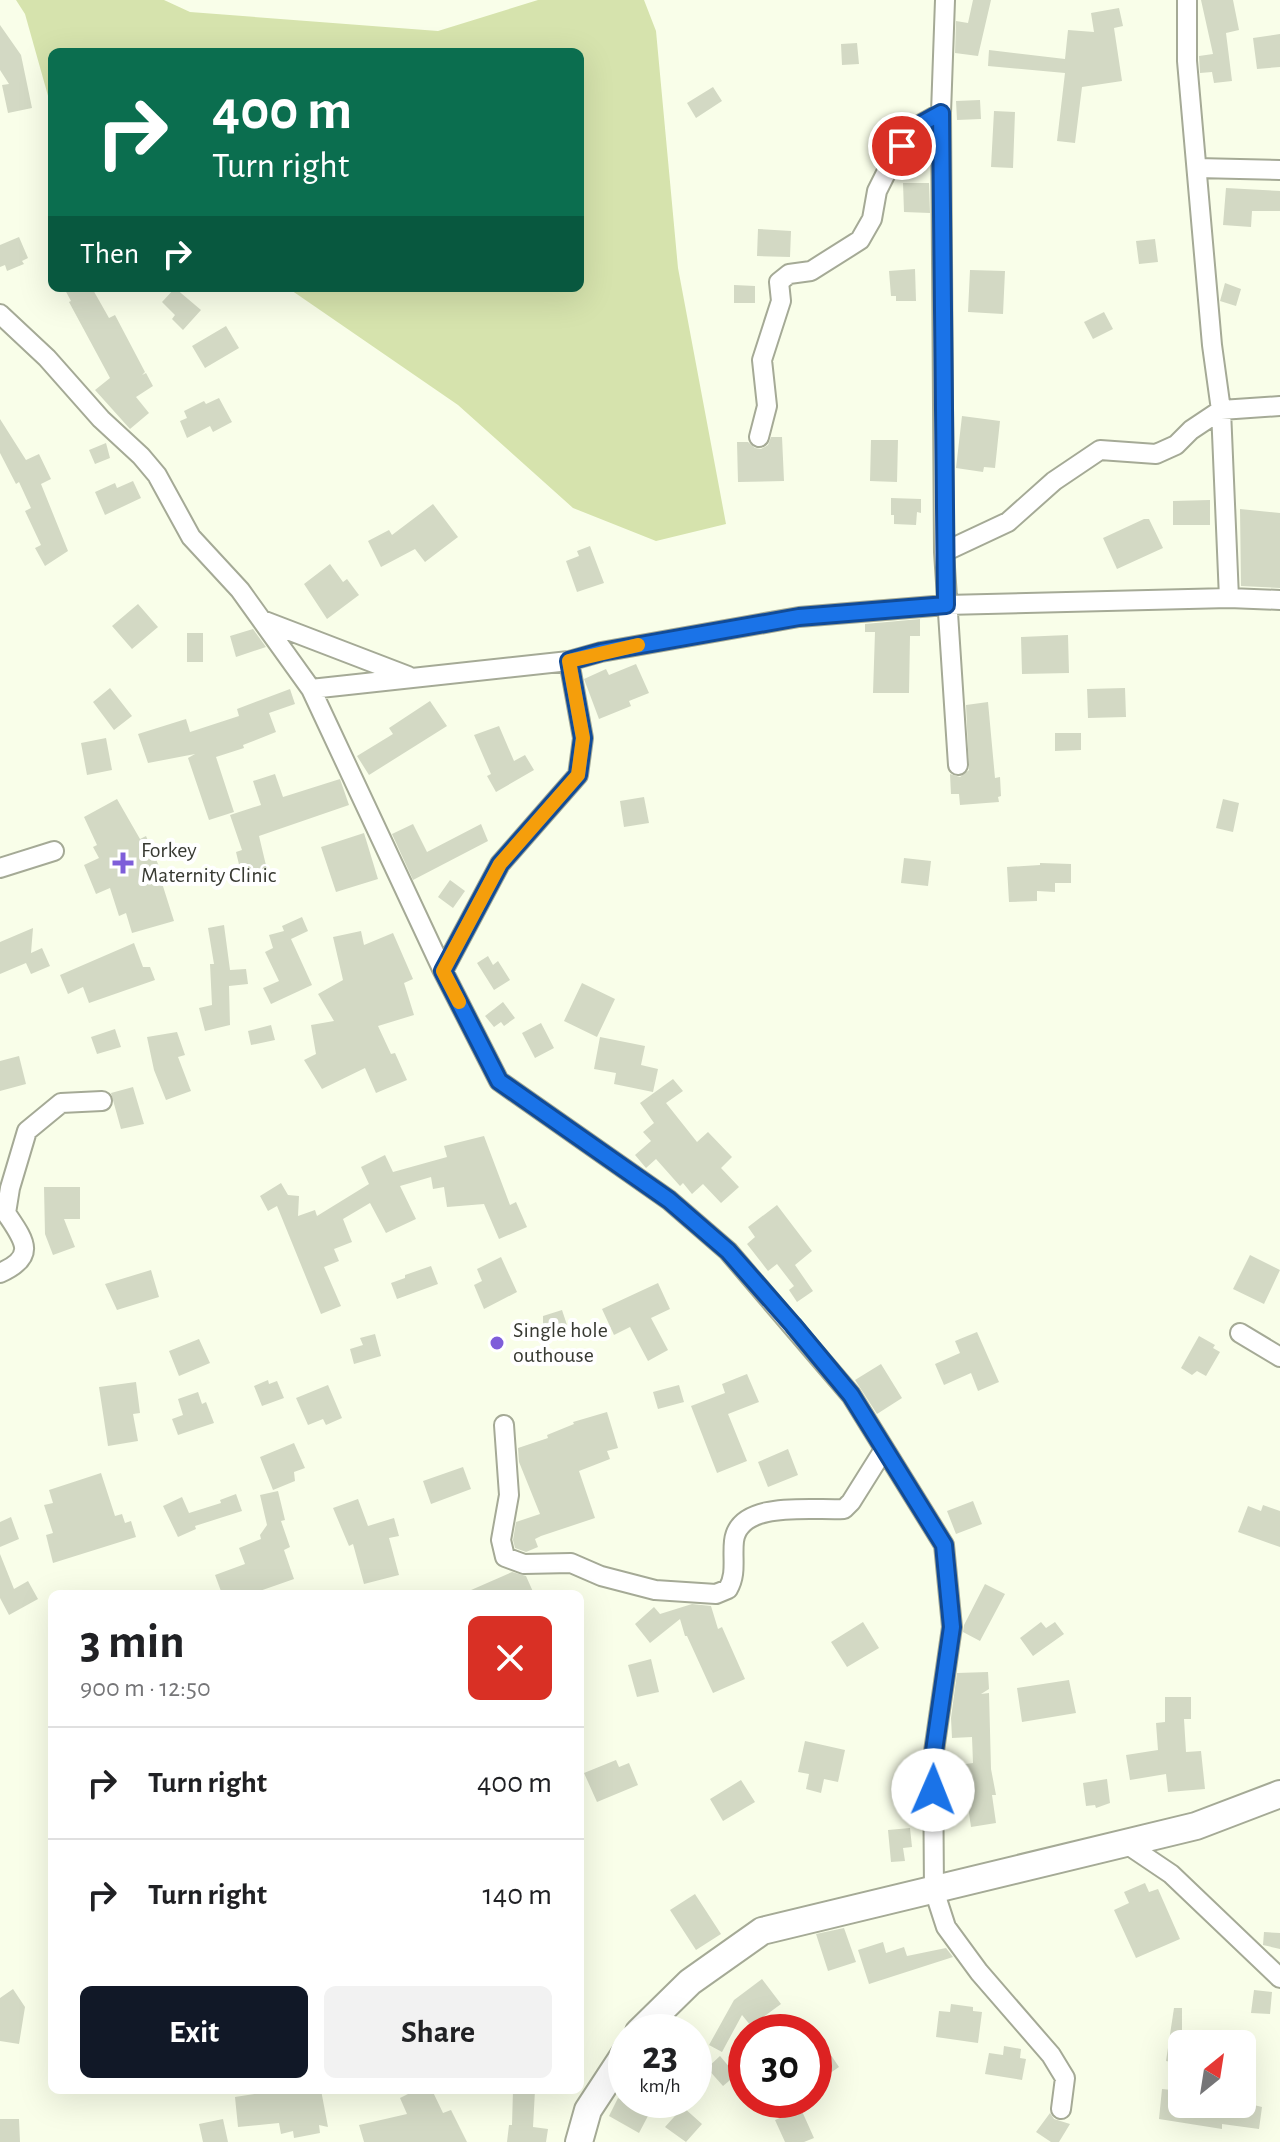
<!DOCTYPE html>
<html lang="en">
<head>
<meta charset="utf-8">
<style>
  body { margin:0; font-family:"Alegreya Sans",sans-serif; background:#f2f2f2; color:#202124; height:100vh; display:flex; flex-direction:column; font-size:30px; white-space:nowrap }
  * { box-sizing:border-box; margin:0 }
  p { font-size:26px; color:#757577 }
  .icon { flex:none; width:44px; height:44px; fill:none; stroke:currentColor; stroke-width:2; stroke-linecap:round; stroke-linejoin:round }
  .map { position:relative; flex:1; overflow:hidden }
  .sheet { position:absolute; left:48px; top:1590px; width:536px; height:504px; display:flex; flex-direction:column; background:#fff; border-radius:12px; box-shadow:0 8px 32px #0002 }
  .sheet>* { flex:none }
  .top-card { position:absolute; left:48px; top:48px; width:536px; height:244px; border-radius:12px; box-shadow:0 8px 32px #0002; background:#0b6e4f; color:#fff; overflow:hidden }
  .needle { width:52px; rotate:30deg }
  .tools { position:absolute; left:1168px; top:2030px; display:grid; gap:16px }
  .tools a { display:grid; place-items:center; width:88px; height:88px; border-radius:12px; background:#fff; box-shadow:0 8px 32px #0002; font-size:40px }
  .speed { position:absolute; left:608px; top:2014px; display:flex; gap:16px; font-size:40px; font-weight:700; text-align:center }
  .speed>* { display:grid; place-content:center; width:104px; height:104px; border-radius:50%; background:#fff; box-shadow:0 8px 32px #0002; line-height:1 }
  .speed small { font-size:20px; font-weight:400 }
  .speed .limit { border:12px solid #d22; background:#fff; color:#111 }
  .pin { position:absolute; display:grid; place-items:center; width:68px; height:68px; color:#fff; margin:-34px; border:4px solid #fff; border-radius:50%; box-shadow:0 2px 8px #0007 }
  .me { position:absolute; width:88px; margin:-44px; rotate:1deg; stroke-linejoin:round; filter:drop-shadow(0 0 6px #0008) }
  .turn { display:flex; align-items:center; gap:28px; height:168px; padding:0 32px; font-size:36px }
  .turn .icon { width:104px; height:104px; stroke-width:2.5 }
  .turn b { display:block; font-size:56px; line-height:68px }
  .then { display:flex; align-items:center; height:76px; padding:0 32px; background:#0003; gap:16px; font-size:30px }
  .round { display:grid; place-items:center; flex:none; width:84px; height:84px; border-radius:12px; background:#f2f2f2 }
  .overview { display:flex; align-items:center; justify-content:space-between; height:136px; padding:0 32px }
  h1 { font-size:48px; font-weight:700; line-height:60px }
  .cta { display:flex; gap:16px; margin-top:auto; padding:16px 32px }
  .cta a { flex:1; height:92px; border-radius:12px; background:#111827; color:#fff; font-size:32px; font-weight:700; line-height:92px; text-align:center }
  .cta a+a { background:#f2f2f2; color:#202124 }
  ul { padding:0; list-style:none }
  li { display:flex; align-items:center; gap:24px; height:112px; padding:0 32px; border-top:2px solid #e0e0e0 }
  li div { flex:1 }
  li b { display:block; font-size:30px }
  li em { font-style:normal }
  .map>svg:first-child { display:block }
  .green { fill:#d6e3ad }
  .building { fill:#d3d9c4 }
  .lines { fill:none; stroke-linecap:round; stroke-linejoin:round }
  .minor-casing { stroke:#a5aa96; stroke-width:22 }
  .secondary-casing { stroke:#a5aa96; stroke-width:30 }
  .minor { stroke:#fff; stroke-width:18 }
  .secondary { stroke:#fff; stroke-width:26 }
  .route-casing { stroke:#114b97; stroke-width:20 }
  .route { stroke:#1a73e8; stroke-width:14 }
  .slow { stroke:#f59e0b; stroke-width:14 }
  .poi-dot { fill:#7e5ed9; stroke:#fff; stroke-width:3 }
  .labels { text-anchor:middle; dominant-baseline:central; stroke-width:8; stroke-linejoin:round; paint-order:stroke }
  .poi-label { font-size:22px; fill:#383a32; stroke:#fff; text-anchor:start }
</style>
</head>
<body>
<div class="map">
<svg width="1280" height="2142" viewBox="0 0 1280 2142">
  <rect width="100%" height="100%" fill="#f9fee9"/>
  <path class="green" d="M16,0H164L190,12L438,31L538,0H644L656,31L678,268L726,524L656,541L573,508L458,405L288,288H580V52H52V110L25,14Z"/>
  <path class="building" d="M973,0H991L978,56L955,53L956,21L968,23Z
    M1201,0H1233L1239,30L1226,33L1232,81L1214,83L1212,72L1200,73L1199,56L1213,54Z
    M1119,8L1123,26L1114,28L1122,81L1082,87L1075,143L1057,141L1065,73L988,66L989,50L1065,59L1068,30L1094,32L1091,13Z
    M0,25L21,55L32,108L8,113L2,85L9,84L0,70Z
    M1280,34V67L1257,69L1253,38Z
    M857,43L859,64L842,65L841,44Z
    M713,87L722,101L696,118L687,103Z
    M980,100L981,119L957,120L956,101Z
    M994,111L1015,112L1013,168L991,167Z
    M903,183H929L930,213L904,212Z
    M1226,188L1280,191V211H1252L1251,227L1223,225Z
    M758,229L791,231L790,257L757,256Z
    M19,237L28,258L22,261L24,264L7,271L5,265L0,267V245Z
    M1155,239L1158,262L1139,264L1136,241Z
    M915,269L916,301H896V296H891L889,271Z
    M970,270L1005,271L1003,314L968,312Z
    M1225,283L1241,289L1236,306L1220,301Z
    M734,285L755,286V303H734Z
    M64,288H92L109,318L115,315L145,372L142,375L146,373L153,386L136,397L149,413L130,429L95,390L110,378L69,302L71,301Z
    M175,288L201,310L183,330L172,319L175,315L162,302Z
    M1104,312L1113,329L1093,339L1084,322Z
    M226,326L239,348L205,368L192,346Z
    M219,398L232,422L213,432L210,426L187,438L180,421L187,418L184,411L204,401L206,404Z
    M962,416L1000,421L995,468L984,467L983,472L956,468Z
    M0,419L26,460L39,454L51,479L41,484L68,551L45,566L35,548L41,545L25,511L31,508L19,482L16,484L0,453Z
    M771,437H782L784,481L738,482L737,442H748L755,448L761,449L768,445Z
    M871,440H898L897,482L870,481Z
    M106,443L110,458L95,464L89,450Z
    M133,481L141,498L105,515L95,492L115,483L117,488Z
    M891,498L921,499V513L917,512L916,525L894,524V515H891Z
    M1210,500V525H1173V501Z
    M433,504L458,537L425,562L415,549L381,567L368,541L389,530L392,535Z
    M1240,509L1280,513V588L1241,586Z
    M1144,519H1149L1163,548L1117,569L1103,538Z
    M590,546L604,583L577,592L566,561L579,556L577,551Z
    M330,564L343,582L347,579L359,595L327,619L304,584Z
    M138,604L158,627L132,649L112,626Z
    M920,619V636H910L909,693H873L875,632H865V624Z
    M253,629L266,647L236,657L230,636Z
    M187,633H203V662H187Z
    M1068,635L1069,673L1022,674L1021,637Z
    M636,664L649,693L629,701L631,706L599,719L584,679L606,669L609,675Z
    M110,688L132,716L114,730L93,702Z
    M1125,688L1126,717L1088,718L1087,689Z
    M290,689L295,704L269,713L276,732L243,745L244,748L216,757L234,812L209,820L188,758L195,754L148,763L138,734L186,719L190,732L239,716L237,709Z
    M430,701L447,726L369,775L357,756L393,734L389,728Z
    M988,702L995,778L1000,777L1001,796L998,797L999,802L960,805L959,794H951L950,774L960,777L969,770L966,705Z
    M499,726L514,761L525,755L534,770L496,792L487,776L491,774L474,735Z
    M1055,733H1081V750L1055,751Z
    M106,738L112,770L87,775L81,743Z
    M275,774L283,797L340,779L349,805L259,836L269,878L244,885L236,852L242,850L230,815L261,805L253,781Z
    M644,797L649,823L624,827L620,801Z
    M117,799L140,839L146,836L164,878L161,880L174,921L132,933L126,913L119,916L110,888L96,894L84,865L99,858L93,847L97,845L84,817Z
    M1223,799L1239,803L1233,832L1216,828Z
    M413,824L427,852L481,824L488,841L413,880L392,834Z
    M364,833L378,879L336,892L321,847Z
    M904,858L931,861L928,886L901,883Z
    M1040,863L1071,864V883H1055V892L1037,891V901L1009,902L1007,867L1040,865Z
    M450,880L465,891L453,908L438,897Z
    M302,917L308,931L291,939L312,985L271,1004L263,988L279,981L265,952L273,948L269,935L284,931L282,926Z
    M224,925L230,970L246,969L248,984L229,986L230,1025L205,1031L199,1008L212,1005L210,964H214L208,928Z
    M33,928L31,953L42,948L50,966L31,974L26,963L0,974V942Z
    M361,931L364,945L393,933L413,979L404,983L414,1015L378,1026L391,1054L395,1053L407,1080L376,1093L365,1068L322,1089L304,1060L316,1054L311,1025L334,1021L318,994L343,980L333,937Z
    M134,943L143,967H150L155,980L89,1003L83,987L68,994L60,975Z
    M488,956L493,965L498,961L510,980L494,990L477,963Z
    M582,983L615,999L597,1037L564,1021Z
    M503,1002L515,1018L504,1026L501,1022L494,1027L485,1016Z
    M541,1023L554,1048L535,1058L522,1033Z
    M271,1025L275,1040L251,1045L248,1031Z
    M115,1029L121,1047L97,1054L91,1037Z
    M177,1032L185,1055L178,1057L191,1091L166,1100L154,1070L147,1037Z
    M600,1037L645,1046L641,1065L658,1069L653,1092L614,1084L616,1073L594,1069Z
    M19,1056L26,1084L0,1091V1061Z
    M673,1079L683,1091L666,1103L697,1142L708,1132L732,1157L721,1168L739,1187L721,1203L703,1184L692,1194L683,1183L680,1186L656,1159L646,1168L635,1155L651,1141L643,1132L654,1123L640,1103Z
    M133,1087L144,1124L121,1129L111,1093Z
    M484,1136L510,1205L516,1202L527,1227L499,1239L484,1204L447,1207L444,1187L433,1189L431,1177L400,1186L416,1219L386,1233L370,1203L343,1219L352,1242L334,1249L339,1261L324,1267L341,1306L321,1314L277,1206L268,1211L260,1196L281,1183L288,1195L299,1196L298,1216L315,1210L317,1216L369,1184L361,1167L385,1155L393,1172L447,1157L444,1146Z
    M44,1187H80V1219H64L75,1247L53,1255L45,1234Z
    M777,1205L812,1251L795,1265L813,1291L797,1302L789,1290L794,1286L777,1264L768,1271L747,1244L755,1237L748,1227Z
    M1250,1255L1280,1270L1264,1304L1233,1289Z
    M501,1257L517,1292L484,1309L474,1285L482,1281L477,1269Z
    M431,1266L438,1284L397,1299L391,1283L405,1278V1275Z
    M151,1270L159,1297L117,1310L105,1284Z
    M658,1283L670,1309L651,1318L668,1350L648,1361L630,1327L614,1335L602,1309Z
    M562,1310L567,1325L543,1331V1316Z
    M977,1332L999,1382L978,1391L971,1373L944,1385L935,1364L960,1353L955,1341Z
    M375,1334L381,1356L354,1364L350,1349L363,1345L360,1338Z
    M1199,1336L1215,1345L1213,1348L1220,1352L1206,1376L1197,1371L1192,1375L1181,1368Z
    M199,1339L210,1363L179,1376L169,1351Z
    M881,1364L902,1398L877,1414L855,1380Z
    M747,1374L759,1402L728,1414L747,1461L717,1473L691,1406L725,1393L722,1384Z
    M268,1380L269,1384L277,1381L284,1398L262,1406L254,1386Z
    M136,1382L140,1413L133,1414L138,1441L108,1446L99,1387Z
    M328,1385L342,1418L326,1425L323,1419L308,1425L296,1398Z
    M679,1385L684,1402L658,1409L653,1392Z
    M198,1392L202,1404L206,1402L214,1423L178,1435L172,1419L183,1415L178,1399Z
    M607,1412L618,1448L607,1451L610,1459L579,1471L595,1518L541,1536L535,1539L538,1547L526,1552L515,1548L513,1540L516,1522L540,1514L519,1462L518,1448L548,1438L547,1435L574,1424L573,1422Z
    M294,1443L305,1468L294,1472L295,1481L273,1490L260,1457Z
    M788,1449L798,1475L768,1487L758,1462Z
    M463,1467L471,1489L431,1504L423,1481Z
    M101,1473L115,1516L122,1514L125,1523L131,1521L136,1537L53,1563L46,1535L53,1533L44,1505L53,1503L49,1490Z
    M278,1491L285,1520L281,1521L290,1547L284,1550L294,1579L251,1594H222L215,1575L245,1564L239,1548L261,1539L260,1535L267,1525L260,1495Z
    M236,1494L242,1511L195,1526L196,1529L178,1537L163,1506L182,1497L189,1513L221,1503L220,1500Z
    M358,1499L368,1526L394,1518L399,1536L389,1538L399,1575L364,1584L353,1544L349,1546L333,1508Z
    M973,1501L982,1524L956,1534L947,1511Z
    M1263,1505L1280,1511V1547L1238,1532L1248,1506L1261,1511Z
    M11,1517L19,1539L0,1547V1522Z
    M0,1554L14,1589L28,1581L38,1599L9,1615L0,1598Z
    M512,1572L526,1576L534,1594H462Z
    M985,1584L1005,1594L980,1641L963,1632L964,1625Z
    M692,1604L711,1606L718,1629L722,1627L745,1679L713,1693L687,1636H685L680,1619L650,1643L635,1624L654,1607L660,1614Z
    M863,1622L879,1648L847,1667L831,1642Z
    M1041,1622L1046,1628L1055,1622L1064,1634L1033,1656L1020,1638Z
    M651,1659L659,1692L637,1697L628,1665Z
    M988,1672L989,1689L981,1694L989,1693L991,1769L996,1795H992L996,1823L971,1827L968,1806L951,1808L945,1767L973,1763L972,1737L952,1738L951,1718L957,1673Z
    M1069,1680L1076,1713L1022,1722L1017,1688Z
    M1165,1697H1191V1719H1184L1186,1752L1201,1751L1205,1789L1168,1792L1166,1774L1130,1780L1126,1755L1158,1750L1156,1723L1165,1722Z
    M805,1741L845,1750L838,1782L824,1779L821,1793L806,1789L809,1774L798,1772Z
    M616,1760L619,1767L629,1763L638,1785L597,1802L584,1773Z
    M1107,1779L1110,1803L1096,1808L1095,1805L1086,1806L1083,1783Z
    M741,1780L755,1802L723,1821L710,1799Z
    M910,1828L912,1847L903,1848L905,1861L891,1862L888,1830Z
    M1145,1883L1149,1892L1158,1889L1180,1939L1136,1958L1114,1910L1129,1903L1124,1892Z
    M695,1894L721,1934L696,1950L670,1910Z
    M844,1928L856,1962L828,1971L816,1934Z
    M1264,1932L1280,1933V1949L1263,1945Z
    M883,1942L886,1953L904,1947L907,1956L946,1948L953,1957L869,1984L858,1950Z
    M762,1979L781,2004L751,2026L742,2015L722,2052L709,2045L734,2000Z
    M13,1989L25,2007L19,2044L0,2041V1998Z
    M1254,1990L1272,1992L1270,2014L1251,2013Z
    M951,2004L973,2007V2011L982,2012L978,2043L936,2037L939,2011L950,2012Z
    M1174,2008H1182V2031L1216,2036L1215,2044H1182V2064L1166,2061Z
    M814,2030L839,2067L814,2084Z
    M1004,2046L1021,2049L1020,2058L1026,2059L1022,2080L985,2074L989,2053L1003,2055Z
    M720,2056L736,2075L723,2086L707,2068Z
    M1162,2089L1182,2091V2104H1250L1262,2107L1259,2129L1222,2124V2129L1159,2119Z
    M282,2090H321L328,2127L319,2125L320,2133L294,2138L293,2131L281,2134L279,2123L238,2127L235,2097Z
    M416,2090H432L443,2113L451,2110L467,2142H364L359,2125L407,2114L400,2098Z
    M513,2090H535L533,2127L548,2129L546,2142H507L509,2125H512Z
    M618,2098L649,2114L639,2133L609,2116Z
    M683,2107L702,2124L686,2142L665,2127Z
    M801,2109L814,2138L804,2142H785L775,2120Z
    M1050,2113L1054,2119L1070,2124L1059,2142H1051L1036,2132Z
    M0,2119H19L20,2142H0Z
    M223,2119L228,2142H203L199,2124Z"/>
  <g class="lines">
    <defs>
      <path id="minor" d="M1187,0V61L1212,345L1221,410L1229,598
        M1197,168L1280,170
        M0,314L47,358L101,419L141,456L157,475L191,537L240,590L311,689L443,971L499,1081L669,1200L728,1251L851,1395L944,1545L952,1627L933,1758L934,1890L946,1927L979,1972L1051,2055L1065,2078L1061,2109
        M759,437L767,406L762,360L781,301L779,282L789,274L811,271L860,240L872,219L877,191L891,163L914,128L941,113
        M944,552L941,113L945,0
        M262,620L408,676
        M311,689L569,661L601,652L799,617L946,605L1229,598L1280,600
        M958,765L944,552L1008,522L1054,481L1100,450L1156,454L1176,445L1191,430L1221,410L1280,406
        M0,868L54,851
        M443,971L500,864L578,775L583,738L569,661
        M0,1273C38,1256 24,1240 6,1213L10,1188L27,1131L61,1103L102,1101
        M1240,1333L1280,1357
        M504,1425L509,1495L501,1540L505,1557L524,1564L571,1563L601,1576L655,1590L716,1594L728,1589C737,1574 732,1558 734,1541C739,1499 815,1511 844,1509L851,1502L883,1451
        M1125,1843L1171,1874L1280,1978"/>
      <path id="secondary" d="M639,2032L690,1982L762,1931L1196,1826L1280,1794
        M579,2142L588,2110L626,2052"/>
    </defs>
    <use href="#minor" class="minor-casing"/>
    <use href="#secondary" class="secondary-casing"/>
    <use href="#minor" class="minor"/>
    <use href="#secondary" class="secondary"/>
  </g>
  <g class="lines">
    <defs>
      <path id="route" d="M902,146L914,128L941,113L946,605L799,617L601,652L569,661L583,738L578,775L500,864L443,971L499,1081L669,1200L728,1251L793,1325L851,1395L944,1545L952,1627L933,1758V1790"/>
    </defs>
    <use href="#route" class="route-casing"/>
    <use href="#route" class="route"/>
    <path class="slow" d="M459,1002L443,971L500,864L578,775L583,738L569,661L638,645"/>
  </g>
  <g class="poi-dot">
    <path d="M119 851h8v8h8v8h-8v8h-8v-8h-8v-8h8z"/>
    <circle cx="497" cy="1343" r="8"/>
  </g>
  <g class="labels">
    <g class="poi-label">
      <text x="141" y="850">Forkey<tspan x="141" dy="25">Maternity Clinic</tspan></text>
      <text x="513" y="1330">Single hole<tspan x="513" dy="25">outhouse</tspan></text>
    </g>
  </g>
</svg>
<div class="tools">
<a><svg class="needle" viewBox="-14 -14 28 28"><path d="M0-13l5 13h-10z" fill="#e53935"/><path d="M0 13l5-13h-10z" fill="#757577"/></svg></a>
</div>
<div class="speed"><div>23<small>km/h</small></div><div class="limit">30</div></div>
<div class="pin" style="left:902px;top:146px;background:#d93025"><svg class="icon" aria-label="arrive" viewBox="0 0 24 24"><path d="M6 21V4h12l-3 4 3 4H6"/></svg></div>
<svg class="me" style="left:933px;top:1790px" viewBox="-20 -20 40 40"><circle r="19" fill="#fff"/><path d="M0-13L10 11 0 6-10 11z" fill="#1a73e8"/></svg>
<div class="top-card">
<div class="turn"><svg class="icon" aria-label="right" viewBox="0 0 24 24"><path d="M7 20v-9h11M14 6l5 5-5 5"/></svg><div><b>400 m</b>Turn right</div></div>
<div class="then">Then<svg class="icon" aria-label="right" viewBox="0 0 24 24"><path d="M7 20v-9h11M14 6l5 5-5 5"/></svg></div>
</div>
<section class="sheet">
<div class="overview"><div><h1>3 min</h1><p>900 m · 12:50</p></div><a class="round" style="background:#d93025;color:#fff"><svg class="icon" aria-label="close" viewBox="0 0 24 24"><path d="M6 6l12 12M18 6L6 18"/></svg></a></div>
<ul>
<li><svg class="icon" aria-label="right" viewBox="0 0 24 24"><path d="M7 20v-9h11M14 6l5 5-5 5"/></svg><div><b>Turn right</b></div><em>400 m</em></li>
<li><svg class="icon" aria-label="right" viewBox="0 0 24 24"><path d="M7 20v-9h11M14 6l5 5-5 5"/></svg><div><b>Turn right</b></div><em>140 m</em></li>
</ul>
<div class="cta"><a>Exit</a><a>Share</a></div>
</section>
</div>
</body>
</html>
